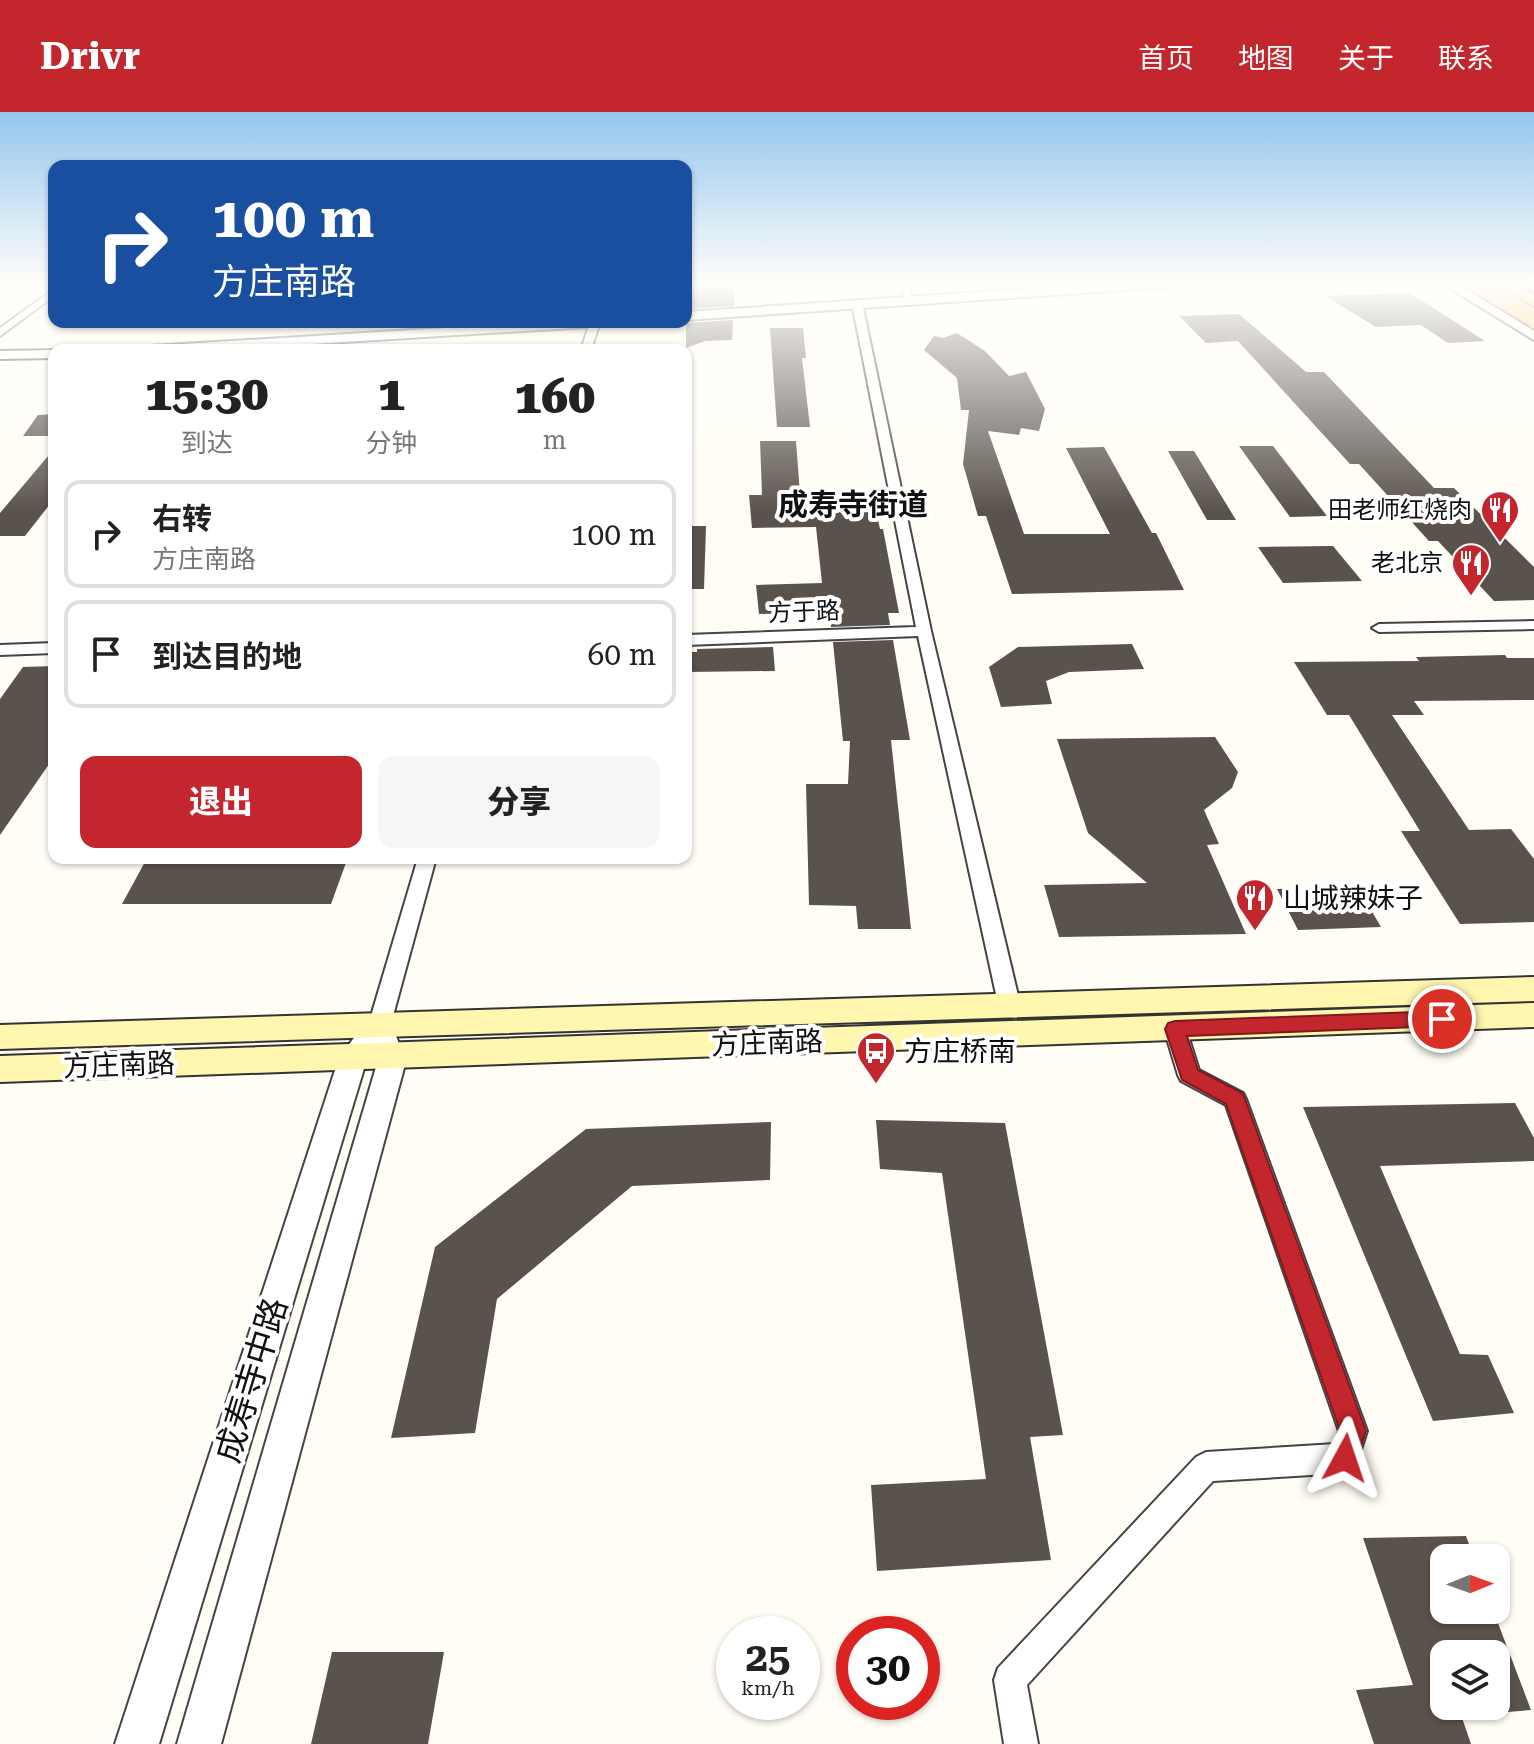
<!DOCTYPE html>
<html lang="zh">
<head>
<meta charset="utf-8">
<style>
  body { margin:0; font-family:"Roboto Serif","Noto Sans SC",serif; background:#f6f6f6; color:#222; height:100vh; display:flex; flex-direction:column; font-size:30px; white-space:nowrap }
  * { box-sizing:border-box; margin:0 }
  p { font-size:26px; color:#767676 }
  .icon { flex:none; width:44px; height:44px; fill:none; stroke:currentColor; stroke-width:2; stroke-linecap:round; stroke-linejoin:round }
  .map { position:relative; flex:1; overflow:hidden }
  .details { position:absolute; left:48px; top:232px; width:644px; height:520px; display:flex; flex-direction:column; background:#fff; border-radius:16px; box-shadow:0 2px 6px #0004 }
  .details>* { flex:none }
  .hud { position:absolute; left:48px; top:48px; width:644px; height:168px; border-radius:16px; box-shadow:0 2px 6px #0004; background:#1a4fa0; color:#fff; overflow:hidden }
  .needle { width:52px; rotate:89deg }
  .buttons { position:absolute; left:1430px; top:1432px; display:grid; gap:16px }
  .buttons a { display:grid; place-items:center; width:80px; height:80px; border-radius:16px; background:#fff; box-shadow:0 2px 6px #0004; font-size:40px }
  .speed { position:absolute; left:716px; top:1504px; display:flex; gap:16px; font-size:40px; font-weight:700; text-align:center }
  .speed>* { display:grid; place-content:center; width:104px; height:104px; border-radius:50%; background:#fff; box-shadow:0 2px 6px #0004; line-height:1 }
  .speed small { font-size:20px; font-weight:400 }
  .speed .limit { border:12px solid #d22; background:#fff; color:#111 }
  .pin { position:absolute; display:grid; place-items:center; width:68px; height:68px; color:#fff; margin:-34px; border:4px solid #fff; border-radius:50%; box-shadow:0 2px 8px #0007 }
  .me { position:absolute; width:88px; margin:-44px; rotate:5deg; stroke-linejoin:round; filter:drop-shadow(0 0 6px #0008) }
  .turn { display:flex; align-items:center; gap:28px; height:168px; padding:0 32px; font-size:36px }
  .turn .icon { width:104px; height:104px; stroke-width:2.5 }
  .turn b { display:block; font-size:56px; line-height:68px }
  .eta { display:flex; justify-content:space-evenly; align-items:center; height:136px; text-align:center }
  .eta b { font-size:48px; font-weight:800; line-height:56px }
  .cta { display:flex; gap:16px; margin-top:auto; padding:16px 32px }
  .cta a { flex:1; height:92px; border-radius:16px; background:#c4262e; color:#fff; font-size:32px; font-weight:800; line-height:92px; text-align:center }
  .cta a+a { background:#f6f6f6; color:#222 }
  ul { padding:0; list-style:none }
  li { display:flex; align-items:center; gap:24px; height:108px; margin:0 16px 12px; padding:0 16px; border:4px solid #e0e0e0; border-radius:16px }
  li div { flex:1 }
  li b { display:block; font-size:30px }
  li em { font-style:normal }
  header { display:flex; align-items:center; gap:48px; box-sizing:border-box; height:112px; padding:0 40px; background:#c4262e; color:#fff }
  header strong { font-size:38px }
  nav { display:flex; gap:44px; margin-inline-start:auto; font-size:28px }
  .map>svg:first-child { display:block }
  .building { fill:#5a524d }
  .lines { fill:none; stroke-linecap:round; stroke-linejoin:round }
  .minor-casing { stroke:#444; stroke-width:4 }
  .tertiary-casing { stroke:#444; stroke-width:4 }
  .secondary-casing { stroke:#333; stroke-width:4 }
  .trunk-casing { stroke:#222; stroke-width:4 }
  .minor { fill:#fff; fill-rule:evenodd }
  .tertiary { fill:#fff; fill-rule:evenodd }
  .secondary { fill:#fff6b0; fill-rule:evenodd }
  .trunk { fill:#f7bc64; fill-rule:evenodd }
  .trunk-bridge-casing { stroke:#222; stroke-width:20; stroke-linecap:butt }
  .trunk-bridge { stroke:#f7bc64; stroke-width:18 }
  .route { fill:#c4262e; stroke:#7f191e; stroke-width:2 }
  .labels { text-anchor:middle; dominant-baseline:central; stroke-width:8; stroke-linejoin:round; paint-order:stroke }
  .far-poi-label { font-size:24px; fill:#111; stroke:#fff; text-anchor:end }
  .far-street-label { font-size:24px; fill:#111; stroke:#fff }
  .poi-label { font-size:28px; fill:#111; stroke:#fff; text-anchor:start }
  .street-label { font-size:28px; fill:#111; stroke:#fff }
  .far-district-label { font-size:30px; font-weight:bold; fill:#111; stroke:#fff }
  .near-street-label { font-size:34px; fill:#111; stroke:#fff }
</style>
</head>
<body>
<header>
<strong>Drivr</strong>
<nav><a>首页</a><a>地图</a><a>关于</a><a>联系</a></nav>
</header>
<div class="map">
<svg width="1534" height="1632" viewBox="0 0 1534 1632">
  <rect width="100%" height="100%" fill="#fffdf5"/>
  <path class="building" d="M686,171H736L734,194L686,197Z
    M1410,181L1485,229L1448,231L1421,213L1376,215L1325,184Z
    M1239,202L1306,260H1324L1434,376H1454L1534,455V488L1494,489L1438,429H1429L1359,352H1350L1238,229L1206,231L1179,204Z
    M733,208L732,228L705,229L686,236V211Z
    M770,216H803L806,246H802L810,315H777Z
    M957,221L985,239L1009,264L1026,260L1045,297L1039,319L1021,316L1019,323L988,319L1024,422H1110L1066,336L1104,335L1152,421H1156L1184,478L1012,482L986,404H978L963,352L969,298H961L957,266L924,238L934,224L943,226Z
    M54,302V324H23L38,303Z
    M760,329H796L800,382L872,381L880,417H883L899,501H888L890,513L831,515L830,502L825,500L759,502L756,473L822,471L816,415L752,416L749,383H762Z
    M1239,334H1273L1327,404L1290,405Z
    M54,337V387L25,424H0V401Z
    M1168,339H1194L1236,408H1207Z
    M686,414H706L704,477H686Z
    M1333,434L1362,469L1283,471L1258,435Z
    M893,528L910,628H891L911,817H858L856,794L809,793L806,672H848L850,629H843L833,530Z
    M1132,532L1144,557L1069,560L1046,569L1052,592L1001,595L989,555L1018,535Z
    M773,535L775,559L686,560V540H697V537Z
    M1505,543L1507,546H1534V588L1414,589L1424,603H1392L1469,718L1511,717L1534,747V810L1460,812L1401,719H1420L1349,603H1327L1294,550L1419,549L1416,545Z
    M54,554V645L0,723V587L23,555Z
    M1215,625L1238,660L1232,676L1204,698L1219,732L1207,733L1246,822L1059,825L1044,773L1147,771L1088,721L1057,627Z
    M146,748H347L331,792H122Z
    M1357,774L1381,815L1298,818L1277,777Z
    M1515,991L1534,1026V1049L1380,1054L1460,1242L1488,1243L1514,1301L1433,1309L1303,995Z
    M876,1008L1005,1011L1063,1323L1030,1325L1051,1448L877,1459L871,1373L986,1367L942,1061L880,1057Z
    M771,1010L770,1068L632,1074L497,1187L475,1321L391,1326L435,1135L586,1017Z
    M1466,1424L1474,1446H1444V1498H1493L1531,1598L1496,1601V1542H1444V1594H1458L1471,1632H1374L1356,1578L1413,1573L1363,1426Z
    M332,1540H444L428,1632H311Z"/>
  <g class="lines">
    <defs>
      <path id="minor" d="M900,171H909L912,189H906Z
        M54,177V184L0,224V216Z
        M857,188L862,191L931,519L1021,896L1018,902H1002L999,896L918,524L686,533V523L916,515L852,191Z
        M590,210H600L591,238H581Z
        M1534,509V517L1379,520L1372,516L1379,512Z
        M54,531V541L0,543V533Z
        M418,746H436L391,911L404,945L401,951L393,954L385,951L369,911Z
        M1175,909L1183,911L1186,917L1199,958L1243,981L1246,987L1367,1319L1355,1356L1345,1361L1213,1369L1027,1573L1038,1632H1004L994,1568L998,1556L1196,1345L1206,1340L1335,1332L1339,1319L1226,993L1181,969L1178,963L1164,917L1167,911Z"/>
      <path id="tertiary" d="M1114,171H1177L1171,175L686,208V200Z
        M1441,171H1456L1534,219V228Z
        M1524,171H1534V178Z
        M543,210H611L605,214L214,238H143L150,234Z
        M54,238V246L0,247V239Z
        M380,900L390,904L394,911L366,950L159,1632H115L339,946L370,904Z
        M393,934L403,937L407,945L221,1632H177L379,945L383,937Z"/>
      <path id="secondary" d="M1534,865V889L0,937V913Z
        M1534,891V915L0,970V944Z"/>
      <path id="trunk" d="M1495,171H1514L1534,183V195Z"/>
    </defs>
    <use href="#minor" class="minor-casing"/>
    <use href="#tertiary" class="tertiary-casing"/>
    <use href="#secondary" class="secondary-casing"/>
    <use href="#trunk" class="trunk-casing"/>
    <use href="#minor" class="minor"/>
    <use href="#tertiary" class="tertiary"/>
    <use href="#secondary" class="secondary"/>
    <use href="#trunk" class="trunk"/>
    <defs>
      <path id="trunk-bridge" d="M1476,171L1534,206"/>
    </defs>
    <use href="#trunk-bridge" class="trunk-bridge-casing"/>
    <use href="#trunk-bridge" class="trunk-bridge"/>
  </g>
  <linearGradient id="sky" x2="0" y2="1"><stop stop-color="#95c6ee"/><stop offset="0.43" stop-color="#fffefa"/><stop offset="1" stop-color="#fffefa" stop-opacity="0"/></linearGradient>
  <rect width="1534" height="400" fill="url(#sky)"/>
  <path class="route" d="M1442,899L1449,902L1452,907L1449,912L1442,914L1187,924L1198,958L1242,981L1245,987L1366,1319L1354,1355L1345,1359L1336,1355L1332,1346L1340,1319L1226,992L1182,968L1165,917L1168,911L1175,909Z"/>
  <defs>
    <symbol id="restaurant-pin" viewBox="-11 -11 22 30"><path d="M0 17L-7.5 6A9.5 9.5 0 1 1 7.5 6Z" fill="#c4262e" stroke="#fff"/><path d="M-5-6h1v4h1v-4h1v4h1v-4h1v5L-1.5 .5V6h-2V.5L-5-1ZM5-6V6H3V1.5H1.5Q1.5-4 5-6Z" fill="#fff"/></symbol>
    <symbol id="bus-pin" viewBox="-11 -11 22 30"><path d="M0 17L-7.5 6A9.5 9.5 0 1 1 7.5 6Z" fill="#c4262e" stroke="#fff"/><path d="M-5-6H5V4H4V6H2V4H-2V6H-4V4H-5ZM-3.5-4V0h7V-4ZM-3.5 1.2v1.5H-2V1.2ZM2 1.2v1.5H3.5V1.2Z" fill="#fff"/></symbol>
  </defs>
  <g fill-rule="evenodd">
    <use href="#restaurant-pin" x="1478" y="376" width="44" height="60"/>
    <use href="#restaurant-pin" x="1449" y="429" width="44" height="60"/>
    <use href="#restaurant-pin" x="1233" y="764" width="44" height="60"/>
    <use href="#bus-pin" x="854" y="917" width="44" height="60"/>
  </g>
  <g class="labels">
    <g class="far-poi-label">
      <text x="1472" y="398">田老师红烧肉</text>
      <text x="1443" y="451">老北京</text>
    </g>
    <g class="far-street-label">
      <text transform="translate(804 500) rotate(-2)">方于路</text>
    </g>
    <g class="poi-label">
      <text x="1283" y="786">山城辣妹子</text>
      <text x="904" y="939">方庄桥南</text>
    </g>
    <g class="street-label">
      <text transform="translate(767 931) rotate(-2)">方庄南路</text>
      <text transform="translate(119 953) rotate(-2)">方庄南路</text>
    </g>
    <g class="far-district-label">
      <text x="853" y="392">成寿寺街道</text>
    </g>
    <g class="near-street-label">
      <text transform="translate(251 1268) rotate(-73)">成寿寺中路</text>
    </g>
  </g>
</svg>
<div class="buttons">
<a><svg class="needle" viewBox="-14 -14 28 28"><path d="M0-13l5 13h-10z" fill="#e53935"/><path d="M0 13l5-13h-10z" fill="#767676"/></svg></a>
<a><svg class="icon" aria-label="layers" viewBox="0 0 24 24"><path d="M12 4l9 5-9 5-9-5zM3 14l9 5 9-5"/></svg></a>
</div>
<div class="speed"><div>25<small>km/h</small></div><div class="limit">30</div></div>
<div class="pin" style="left:1442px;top:907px;background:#d93025"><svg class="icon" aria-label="arrive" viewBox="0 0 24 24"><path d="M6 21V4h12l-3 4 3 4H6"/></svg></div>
<svg class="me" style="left:1345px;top:1346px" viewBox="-20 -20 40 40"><path d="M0-17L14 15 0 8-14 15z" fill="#c4262e" stroke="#fff" stroke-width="4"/></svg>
<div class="hud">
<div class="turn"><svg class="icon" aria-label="right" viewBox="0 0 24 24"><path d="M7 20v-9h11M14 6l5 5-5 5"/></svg><div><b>100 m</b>方庄南路</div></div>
</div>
<section class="details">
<div class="eta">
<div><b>15:30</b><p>到达</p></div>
<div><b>1</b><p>分钟</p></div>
<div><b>160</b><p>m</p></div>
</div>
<ul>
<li><svg class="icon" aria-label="right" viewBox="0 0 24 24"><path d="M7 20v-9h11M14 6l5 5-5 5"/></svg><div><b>右转</b><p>方庄南路</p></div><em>100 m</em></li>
<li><svg class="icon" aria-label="arrive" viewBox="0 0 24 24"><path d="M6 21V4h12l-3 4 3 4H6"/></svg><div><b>到达目的地</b></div><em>60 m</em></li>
</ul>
<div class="cta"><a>退出</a><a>分享</a></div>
</section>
</div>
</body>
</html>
